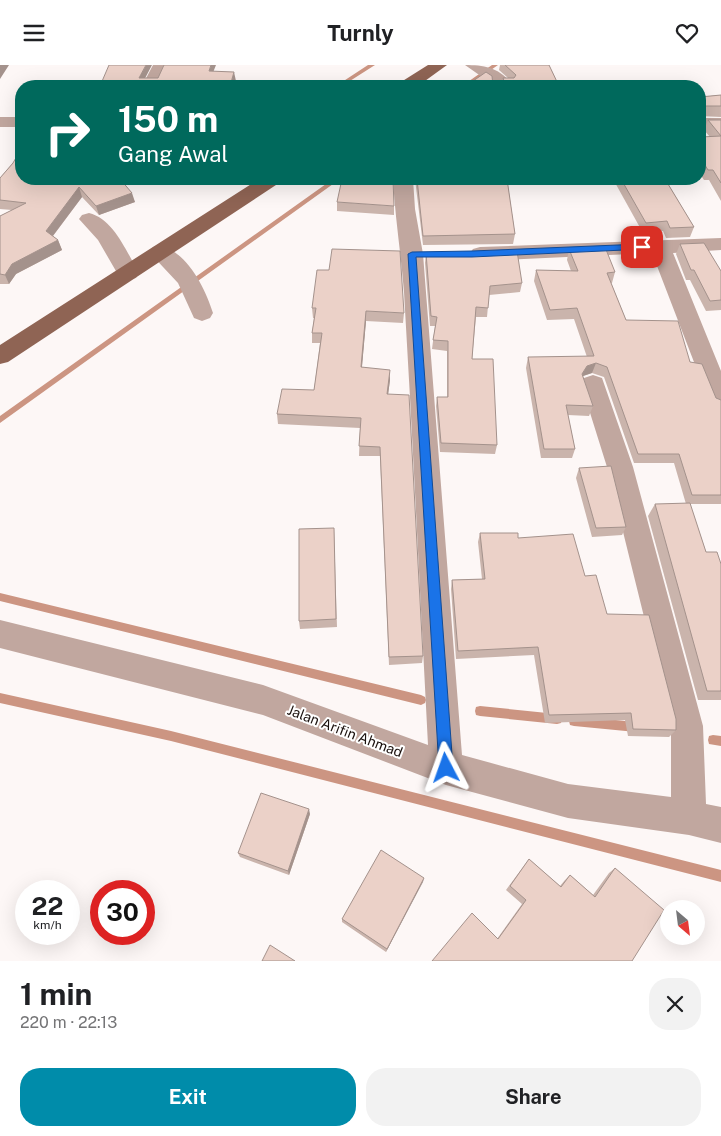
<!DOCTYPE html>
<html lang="en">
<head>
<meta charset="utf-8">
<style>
  body { margin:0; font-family:"Public Sans",sans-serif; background:#f2f2f2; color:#202124; height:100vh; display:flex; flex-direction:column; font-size:19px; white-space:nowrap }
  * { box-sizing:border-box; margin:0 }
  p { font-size:16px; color:#757577 }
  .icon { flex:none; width:28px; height:28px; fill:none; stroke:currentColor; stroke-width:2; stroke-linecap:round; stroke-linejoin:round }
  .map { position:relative; height:896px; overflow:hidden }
  .details { display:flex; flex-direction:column; background:#fff; flex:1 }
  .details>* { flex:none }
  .top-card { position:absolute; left:15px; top:15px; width:691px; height:105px; border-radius:20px; box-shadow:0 5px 20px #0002; background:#00695c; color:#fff; overflow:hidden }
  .needle { width:32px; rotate:152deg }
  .fabs { position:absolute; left:660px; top:835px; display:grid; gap:10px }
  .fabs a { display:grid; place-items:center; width:45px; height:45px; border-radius:50%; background:#fff; box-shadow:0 5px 20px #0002; font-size:25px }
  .speed { position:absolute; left:15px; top:815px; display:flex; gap:10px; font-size:25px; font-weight:700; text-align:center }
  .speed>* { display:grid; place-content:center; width:65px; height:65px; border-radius:50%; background:#fff; box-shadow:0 5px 20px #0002; line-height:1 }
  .speed small { font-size:12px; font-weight:400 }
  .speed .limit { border:8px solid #d22; background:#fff; color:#111 }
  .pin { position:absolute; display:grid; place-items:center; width:42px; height:42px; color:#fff; margin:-21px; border-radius:10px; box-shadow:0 2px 8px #0006 }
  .me { position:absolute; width:55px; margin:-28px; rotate:356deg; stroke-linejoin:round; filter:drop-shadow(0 0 4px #0008) }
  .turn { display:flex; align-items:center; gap:18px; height:105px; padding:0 20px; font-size:22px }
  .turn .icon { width:65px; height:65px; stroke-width:2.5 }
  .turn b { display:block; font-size:35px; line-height:42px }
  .round { display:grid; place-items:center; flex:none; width:52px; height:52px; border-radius:20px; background:#f2f2f2 }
  .overview { display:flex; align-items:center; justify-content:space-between; height:85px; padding:0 20px }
  h1 { font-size:30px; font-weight:700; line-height:38px }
  .button { display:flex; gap:10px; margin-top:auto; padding:10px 20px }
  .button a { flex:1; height:58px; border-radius:20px; background:#008caa; color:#fff; font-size:20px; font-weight:700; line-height:58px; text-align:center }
  .button a+a { background:#f2f2f2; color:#202124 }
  header { display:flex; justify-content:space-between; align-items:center; height:65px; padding:0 20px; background:#fff; font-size:22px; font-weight:700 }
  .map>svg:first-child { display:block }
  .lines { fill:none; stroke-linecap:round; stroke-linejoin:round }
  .stream { fill:#cc9582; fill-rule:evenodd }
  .minor { fill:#c1a79f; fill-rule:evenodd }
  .major { fill:#8f6454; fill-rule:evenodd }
  .wall { fill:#cab4ac }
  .shaded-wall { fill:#a4928c }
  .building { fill:#ebd1c8; stroke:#a4928c }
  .route { fill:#1a73e8; stroke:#114b97 }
  .labels { text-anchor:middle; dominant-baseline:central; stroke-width:4; stroke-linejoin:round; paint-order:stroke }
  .street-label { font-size:14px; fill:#1a110e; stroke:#fff }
</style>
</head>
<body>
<header><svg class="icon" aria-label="menu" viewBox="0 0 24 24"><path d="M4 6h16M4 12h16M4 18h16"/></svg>Turnly<svg class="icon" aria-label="heart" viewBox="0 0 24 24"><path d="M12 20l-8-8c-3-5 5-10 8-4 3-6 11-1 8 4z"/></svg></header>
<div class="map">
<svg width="721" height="896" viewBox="0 0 721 896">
  <rect width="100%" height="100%" fill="#fdf7f6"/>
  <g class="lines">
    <path class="stream" d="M368,0H375L342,21H336Z
      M492,0H498L468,21H462Z
      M333,114H340L0,358V351Z
      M0,528L421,630L425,632L426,635L425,638L421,640L0,536Z
      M0,628L171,666L721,805V817L171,676L0,638Z
      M480,641L557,649L561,650L562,654L561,658L557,659L480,651L476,650L475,646L476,642Z
      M574,651L636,657L640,658L641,662L640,666L636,667L574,661L570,660L569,656L570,652Z
      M713,670L721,671V681L709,679L708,675L709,671Z"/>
    <path class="minor" d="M153,0H169L158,21H142Z
      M465,0C485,0 501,3 513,21H495Z
      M0,52H21V62H0Z
      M700,53H721V63H700Z
      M393,114H413L415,144L423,189L462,690L568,719L671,732V661L607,402L581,319L584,313L593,310L602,313L633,402L703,661L706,739L721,742V778L689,770L568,753L446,720L263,650L0,583V555L263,620L428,680C420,529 413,378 404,227C401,189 395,152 393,114Z
      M89,148C114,154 127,188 139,208L136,213L128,215L120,213L98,175L79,154L82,150Z
      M721,173V185L673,188L721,306V345L712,342L709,336L652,188L480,196L473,194L469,189L473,184L480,182Z
      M160,180C188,188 205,223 213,248L210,253L202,256L194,253L178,218L149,187L153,182Z"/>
    <path class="major" d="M428,0H447L418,21H399L401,17Z
      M259,114H282L279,118L8,297L0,299V280Z"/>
  </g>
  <path class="wall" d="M500,0H549L559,21H502L503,13H508L499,5Z
    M721,30V52L700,51V32Z
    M708,55H721V136L709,115H704L700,109V72H710L704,65Z
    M13,98L120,114L135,137L99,150L82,132L53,171L58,175L62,185L16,209L9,219H0V151L12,145L0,144V113Z
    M415,114H507L515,169L513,179L423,180Z
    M613,114H665L694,162L690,172L666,173L663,166L643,168Z
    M337,137L394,141V150L337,146Z
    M680,179L721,206V245L706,246L690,215H686L676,189Z
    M569,184L615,207L612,218H611L626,255L690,297L716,333L721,335V439H690L706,487L721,499V635H698L648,451L655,439H686L674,398H634L604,312L592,308L583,311L593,341L589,351L568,350L575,384L572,393H541L526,303L528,292H587L574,254L547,255L534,216L536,205L571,206L567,195Z
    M426,188L522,218L520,227L489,230L487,252H476L472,294L497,380L495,389L440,387L436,341L437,332H447V286L432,284L435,261H430L425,198Z
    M312,243L404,248L403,258L366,256L362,302L390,315L388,329L423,591L422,598L389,600L380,391H359L360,363L278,359L277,349L314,325L320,278H312V268L314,253H313Z
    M579,403L626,462L622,470L592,472L576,413Z
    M334,463L337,562L300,564L299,556Z
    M480,468L518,473L585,511L607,549L676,665L669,672L628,671L625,655L545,658L534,590L456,594L451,524L452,515L482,514L478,477Z
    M310,749L289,810L240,792L238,788Z
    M529,794L560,821L565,815L570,810L593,830L609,808L615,803L632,896H432L497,874L522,839L506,825Z
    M424,813L386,887L342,857V854Z"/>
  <path class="shaded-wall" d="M0,0H9L0,14Z
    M146,0H152L141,21L139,13Z
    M211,0H216L210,15L209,6Z
    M234,7L236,16L234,21H230Z
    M79,122L82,132L49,176L46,166Z
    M132,128L135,137L99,150L96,141Z
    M58,175L62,185L16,209L9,219L5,210L12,199Z
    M366,246V256L361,312V302Z
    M596,298L592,308L583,311L582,309L587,301Z
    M390,305V315L387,338V329Z
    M309,744L310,749L289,810L288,806Z
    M424,813L423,817L386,887L387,884Z"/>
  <path class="building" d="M109,0H146L139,13H158L164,0H211L209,6L234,7L230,21H100Z
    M505,0H549L559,21H506L503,13H514L516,10Z
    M486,7L492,11L493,21H466Z
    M721,30V41H704L702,46L700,44V32Z
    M708,55H721V71Z
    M721,71V118L713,105H708L700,92V72Z
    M21,84V114H120L132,128L96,141L79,122L46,166L58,175L12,199L5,210L0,209V151L26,138L0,135V113L13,98Z
    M342,114H393L394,141L337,137Z
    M417,114H507L515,169L423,171Z
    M621,114H665L694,162L670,163L667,156L646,158Z
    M704,178L721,206V235L710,236L694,205H691L680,179Z
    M605,182L615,207L607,208L626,255L678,256L690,297L702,299L716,333L721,335V430H692L679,389H638L607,302L596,298L587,301L582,309L593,341L566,340L575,384H544L528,292L594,291L577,243L550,245L536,205L578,206L569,184Z
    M332,184L400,186L404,248L366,246L361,302L390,305L387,329L409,330L423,591L389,592L380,382L359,381L361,353L277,349L282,324L314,325L322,268H312L316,243H312L317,205H329Z
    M517,186L522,218L490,221L488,243L476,242L472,294H493L497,380L441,378L437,332H448V276L433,275L437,252L431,251L426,188Z
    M611,401L626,462L596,463L579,403Z
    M690,438L706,487H717L721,499V626H707L655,439Z
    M334,463L336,554L299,556V464Z
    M480,468H518V473L573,469L585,511L596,510L607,549L649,550L676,654V665L633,664L631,648L549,650L538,582L458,586L452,515L485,514Z
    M261,728L309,744L288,806L238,788Z
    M381,785L424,813L387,884L342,854Z
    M529,794L561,822L570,810L595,832L615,803L664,845L632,896H432L472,848L498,874L526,835L510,821Z
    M270,880L295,896H262Z"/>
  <path class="route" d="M642,179L646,180V184L472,192H416L453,703L451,708L446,710L441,708L439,703L408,189L412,187L472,186Z"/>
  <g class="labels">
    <g class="street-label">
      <text transform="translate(345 666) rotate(21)">Jalan Arifin Ahmad</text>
    </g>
  </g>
</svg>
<div class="fabs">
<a><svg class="needle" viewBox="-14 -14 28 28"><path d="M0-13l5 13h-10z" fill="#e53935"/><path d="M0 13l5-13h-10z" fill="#757577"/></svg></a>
</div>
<div class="speed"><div>22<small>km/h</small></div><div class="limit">30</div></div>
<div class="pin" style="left:642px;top:182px;background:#d93025"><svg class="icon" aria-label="arrive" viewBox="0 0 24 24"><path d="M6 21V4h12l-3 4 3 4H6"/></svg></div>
<svg class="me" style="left:446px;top:703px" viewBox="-20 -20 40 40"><path d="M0-17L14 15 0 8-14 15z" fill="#1a73e8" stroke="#fff" stroke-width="4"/></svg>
<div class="top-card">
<div class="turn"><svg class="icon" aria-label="right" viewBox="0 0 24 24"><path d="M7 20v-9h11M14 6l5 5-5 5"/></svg><div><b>150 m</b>Gang Awal</div></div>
</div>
</div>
<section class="details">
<div class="overview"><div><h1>1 min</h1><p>220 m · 22:13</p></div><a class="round"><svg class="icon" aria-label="close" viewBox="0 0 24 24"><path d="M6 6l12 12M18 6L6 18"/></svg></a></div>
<div class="button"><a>Exit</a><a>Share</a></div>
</section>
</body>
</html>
